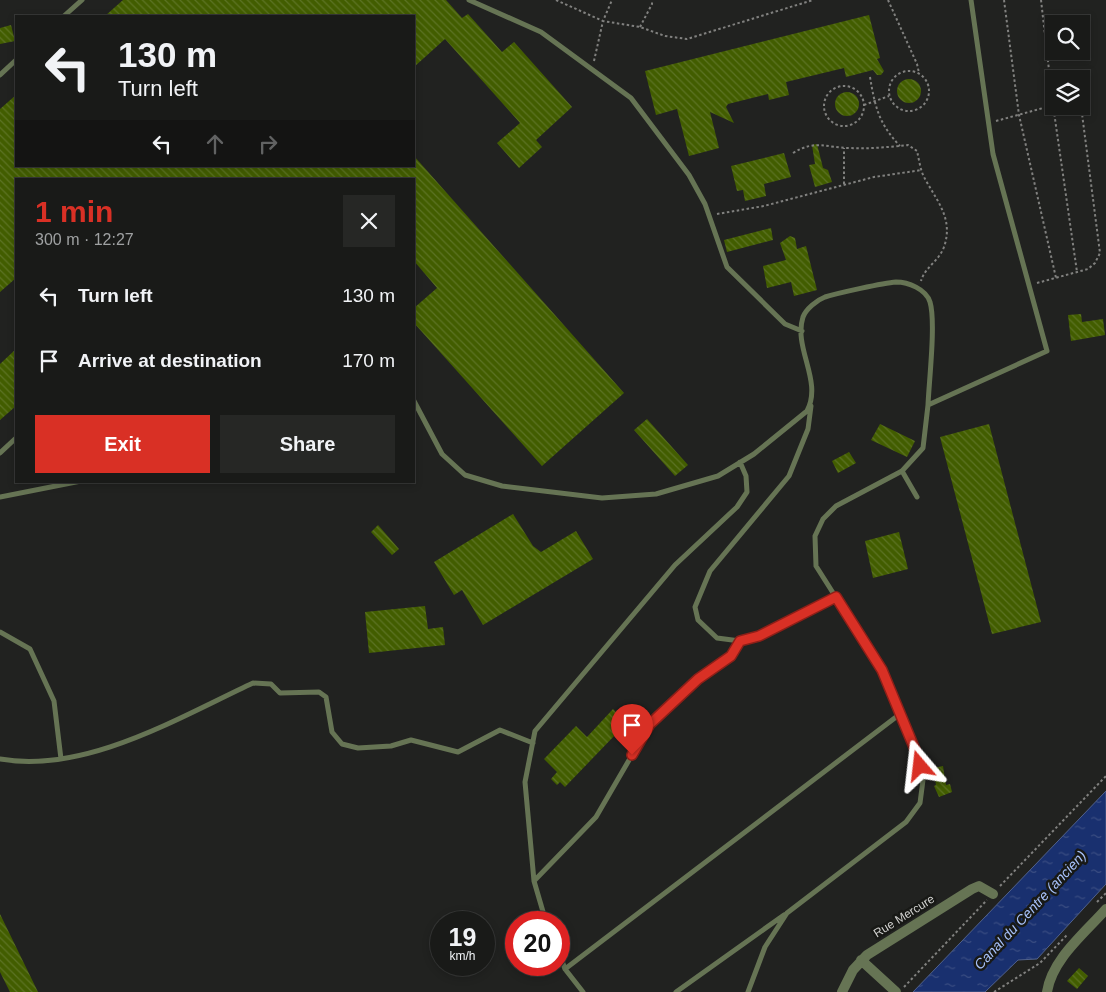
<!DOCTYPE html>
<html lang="en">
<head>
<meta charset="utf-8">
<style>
  body { margin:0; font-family:Helvetica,sans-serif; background:#262725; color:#f1f3f6; height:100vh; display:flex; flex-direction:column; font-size:19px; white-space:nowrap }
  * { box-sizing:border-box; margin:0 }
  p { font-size:16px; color:#9fa1a2 }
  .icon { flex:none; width:28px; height:28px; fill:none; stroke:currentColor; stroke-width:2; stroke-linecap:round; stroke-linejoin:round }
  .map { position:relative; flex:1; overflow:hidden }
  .panel { position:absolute; left:15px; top:178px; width:400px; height:305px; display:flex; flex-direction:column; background:#191a18; border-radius:0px; box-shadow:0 2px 8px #0003,0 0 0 1px #373837 }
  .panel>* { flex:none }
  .banner { position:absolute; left:15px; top:15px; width:400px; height:152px; border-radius:0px; box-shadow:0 2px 8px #0003,0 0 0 1px #373837; background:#191a18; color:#f1f3f6; overflow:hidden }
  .tools { position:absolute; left:1045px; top:15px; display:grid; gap:10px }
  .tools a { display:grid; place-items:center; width:45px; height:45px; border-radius:0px; background:#191a18; box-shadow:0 2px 8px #0003,0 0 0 1px #373837; font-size:25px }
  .speed { position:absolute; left:430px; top:911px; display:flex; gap:10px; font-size:25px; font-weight:700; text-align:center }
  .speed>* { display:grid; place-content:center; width:65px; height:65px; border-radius:50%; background:#191a18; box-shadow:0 2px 8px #0003,0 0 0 1px #373837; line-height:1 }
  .speed small { font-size:12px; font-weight:400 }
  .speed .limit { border:8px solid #d22; background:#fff; color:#111 }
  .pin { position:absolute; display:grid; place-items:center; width:42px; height:42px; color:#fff; margin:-51px -21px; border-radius:50% 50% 50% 0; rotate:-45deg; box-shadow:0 0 5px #0007 }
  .pin .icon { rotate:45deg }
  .me { position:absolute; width:55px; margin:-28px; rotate:343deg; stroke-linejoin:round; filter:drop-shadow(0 0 4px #0008) }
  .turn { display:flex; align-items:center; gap:18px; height:105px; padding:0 20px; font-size:22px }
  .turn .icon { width:65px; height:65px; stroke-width:2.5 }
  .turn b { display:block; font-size:35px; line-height:42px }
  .lanes { display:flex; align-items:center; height:48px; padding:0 20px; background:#0003; justify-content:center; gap:25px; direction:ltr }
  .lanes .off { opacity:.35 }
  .round { display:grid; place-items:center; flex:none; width:52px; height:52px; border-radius:0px; background:#262725 }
  .head { display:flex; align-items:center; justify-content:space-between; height:85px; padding:0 20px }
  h1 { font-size:30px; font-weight:700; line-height:38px; color:#d93025 }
  .button { display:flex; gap:10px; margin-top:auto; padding:10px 20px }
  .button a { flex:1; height:58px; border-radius:0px; background:#d93025; color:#fff; font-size:20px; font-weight:700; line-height:58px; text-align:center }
  .button a+a { background:#262725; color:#f1f3f6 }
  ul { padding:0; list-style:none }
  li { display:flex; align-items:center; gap:15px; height:65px; padding:0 20px }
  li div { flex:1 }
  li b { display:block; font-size:19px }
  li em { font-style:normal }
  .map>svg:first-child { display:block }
  .water { fill:url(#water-ripples); stroke:#50618c }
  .building { fill:url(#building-back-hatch) }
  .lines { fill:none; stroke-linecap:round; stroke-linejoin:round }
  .path { stroke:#81817f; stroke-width:2; stroke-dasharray:2.5 2.5; stroke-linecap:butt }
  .service { stroke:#667454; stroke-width:5 }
  .minor { stroke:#667454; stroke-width:10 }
  .route-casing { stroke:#8d1f18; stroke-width:12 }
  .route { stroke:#d93025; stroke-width:9 }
  .labels { text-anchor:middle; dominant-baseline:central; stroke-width:5; stroke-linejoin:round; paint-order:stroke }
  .street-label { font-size:12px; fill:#d2d2d0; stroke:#181916 }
  .water-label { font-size:14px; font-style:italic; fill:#a7c1fa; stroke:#181916 }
</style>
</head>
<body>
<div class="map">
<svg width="1106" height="992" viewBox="0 0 1106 992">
  <defs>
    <pattern id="water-ripples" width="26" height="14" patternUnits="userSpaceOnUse" patternTransform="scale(1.25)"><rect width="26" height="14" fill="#19306f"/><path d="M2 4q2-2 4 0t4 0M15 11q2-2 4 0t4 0" fill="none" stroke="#3a4d82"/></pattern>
    <pattern id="building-back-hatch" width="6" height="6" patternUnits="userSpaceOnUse" patternTransform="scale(1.25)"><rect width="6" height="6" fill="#425d00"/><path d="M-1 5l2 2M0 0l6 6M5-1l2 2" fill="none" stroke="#5c7324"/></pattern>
  </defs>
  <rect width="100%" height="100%" fill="#212220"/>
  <path class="water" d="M1106,791V884L1037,959L1018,960L985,992H913Z"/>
  <path class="building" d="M123,0H446L462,18L468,14L502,52L514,42L572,107L536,140L542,147L519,168L497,143L520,123L445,39L414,67V16H105Z
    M869,15L880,58L877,59L884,71L881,75H877L873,70L846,77L844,68L786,82L789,95L769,100L768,94L728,104L726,107L734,123L710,112L719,148L689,156L677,109L656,115L645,71Z
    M11,25L15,41L0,44V28Z
    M897 91a12 12 0 1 1 24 0a12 12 0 1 1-24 0Z
    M835 104a12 12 0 1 1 24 0a12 12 0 1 1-24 0Z
    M16,95V166H414V156L624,393L542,466L414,323V308L437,288L414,261V179H16V278L0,292V109Z
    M817,144L823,168L828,170L832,182L815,187L809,165L815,164L812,145Z
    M784,153L791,177L764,184L766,196L745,201L743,190L737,191L731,166Z
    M771,228L773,240L727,252L724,240Z
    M790,236L795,238L797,249L806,246L817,290L794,296L791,282L767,288L763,266L786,260L780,243Z
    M1081,314L1082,322L1103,319L1105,335L1071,341L1068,315Z
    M16,349V406L0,420V364Z
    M647,419L688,465L675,476L634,430Z
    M880,424L915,441L907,457L871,440Z
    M989,424L1041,622L992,634L940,437Z
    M849,452L856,463L838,473L832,461Z
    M513,514L533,546L541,552L576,531L593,559L483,625L462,590L454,595L434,562Z
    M378,525L399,549L392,555L371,532Z
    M899,532L908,569L873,578L865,541Z
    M425,606L428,629L443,627L445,645L369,653L365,612Z
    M613,709L631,727L620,738L616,734L565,787L560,782L557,785L551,779L557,772L544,759L576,726L587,737Z
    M943,766L946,785L950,784L952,792L939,797L934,786L936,785L933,768Z
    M0,914L38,992H10L0,972Z
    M1079,968L1088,976L1077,989L1067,981Z"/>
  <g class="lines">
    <path class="path" d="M556,0L603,21L612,0
      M888,0L917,64L919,73
      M1004,0L1019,115L1056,278
      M1041,0L1053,105L1077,272
      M640,27L652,4V0
      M594,61L603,21L640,27L665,36L687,39L813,0
      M889 91a20 20 0 1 1 40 0a20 20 0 1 1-40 0Z
      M870,77C875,107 879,124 900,146
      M824 106a20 20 0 1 1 40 0a20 20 0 1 1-40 0Z
      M864,105L889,96
      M996,121L1054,105
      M793,153C816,139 826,148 850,148C869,149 889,147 908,145L917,151C919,159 920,169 924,177C936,200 954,218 944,247C939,261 925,267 921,281
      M844,184V148
      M717,214L764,206L874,177L922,170
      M1037,283L1088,269L1095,263L1100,253L1081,106
      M1000,886L1106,776
      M1097,902L1106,893
      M904,987L987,900
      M994,992L1040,963L1067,935"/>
    <path class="service" d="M469,0L541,32L631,98L689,175L705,204L727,267L785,324L802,331
      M64,16L82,0
      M0,75L16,60
      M414,401L442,454L465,475L502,486L602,498L656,494L718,476L754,454L807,411C823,381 793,348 803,317C806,309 817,300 825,297C838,293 883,283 896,282C908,282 926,289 930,302C936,322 929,381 928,405
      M811,406L808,429L789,476L710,571L695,607L698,620L717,638L740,641L759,636L836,597
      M0,453L16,438
      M902,471L917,497
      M0,497L81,481
      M0,632L30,649L54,701L61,759
      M0,759C85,774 178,718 253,683L271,684L280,693L319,692L326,697L332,732L342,744L358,748L391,746L411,740L458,752L500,730L533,743
      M534,881L525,782L535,731L675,565L737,507L747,492L746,476L740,462
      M546,922L534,881L596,817L650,724L698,679L731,656L740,641
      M559,953L565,969
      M583,992L565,969L900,714
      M676,992L784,915
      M748,992L765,947L787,913L906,822L920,803L923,780L916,752L882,670L816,566L815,536L823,519L836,506L902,471L923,448L928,405L1047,351L993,154L971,0"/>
    <path class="minor" d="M861,960L896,992
      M842,992L853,970L867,955L972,889L979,886L993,894
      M1047,992C1052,959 1085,933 1106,909"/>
  </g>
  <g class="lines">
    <defs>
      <path id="route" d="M632,755L650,724L698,679L731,656L740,641L759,636L836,597L882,670L916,752L920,766"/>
    </defs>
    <use href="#route" class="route-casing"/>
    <use href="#route" class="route"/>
  </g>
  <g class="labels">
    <g class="street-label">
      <text transform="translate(904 916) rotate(-32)">Rue Mercure</text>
    </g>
    <g class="water-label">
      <text transform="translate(1030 910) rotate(-47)">Canal du Centre (ancien)</text>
    </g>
  </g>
</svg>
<div class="tools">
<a><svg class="icon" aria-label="search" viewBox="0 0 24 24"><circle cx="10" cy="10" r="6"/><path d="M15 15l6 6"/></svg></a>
<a><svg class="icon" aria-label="layers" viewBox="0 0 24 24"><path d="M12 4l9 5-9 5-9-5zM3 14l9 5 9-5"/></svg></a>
</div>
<div class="speed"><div>19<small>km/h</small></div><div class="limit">20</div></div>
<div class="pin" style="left:632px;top:755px;background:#d93025"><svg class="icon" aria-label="arrive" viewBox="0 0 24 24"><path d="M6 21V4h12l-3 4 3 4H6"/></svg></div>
<svg class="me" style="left:920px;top:766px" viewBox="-20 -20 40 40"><path d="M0-17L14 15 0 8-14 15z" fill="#d93025" stroke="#fff" stroke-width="4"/></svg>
<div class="banner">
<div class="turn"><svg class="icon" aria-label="left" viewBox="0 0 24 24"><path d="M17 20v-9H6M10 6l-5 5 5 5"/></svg><div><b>130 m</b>Turn left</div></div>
<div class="lanes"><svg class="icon" aria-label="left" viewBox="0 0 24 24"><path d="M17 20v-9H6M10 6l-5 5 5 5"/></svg><svg class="icon off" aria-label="ahead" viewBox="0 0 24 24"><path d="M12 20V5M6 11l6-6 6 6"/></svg><svg class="icon off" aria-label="right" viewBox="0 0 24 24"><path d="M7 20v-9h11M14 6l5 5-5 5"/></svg></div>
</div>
<section class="panel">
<div class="head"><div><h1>1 min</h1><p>300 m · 12:27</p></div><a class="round"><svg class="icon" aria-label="close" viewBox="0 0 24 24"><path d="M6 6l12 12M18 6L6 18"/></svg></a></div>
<ul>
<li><svg class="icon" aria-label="left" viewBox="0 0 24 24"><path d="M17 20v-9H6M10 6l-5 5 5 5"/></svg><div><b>Turn left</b></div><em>130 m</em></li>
<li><svg class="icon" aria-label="arrive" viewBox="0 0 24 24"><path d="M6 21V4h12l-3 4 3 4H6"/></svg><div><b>Arrive at destination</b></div><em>170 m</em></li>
</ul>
<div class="button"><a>Exit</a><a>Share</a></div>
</section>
</div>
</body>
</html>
